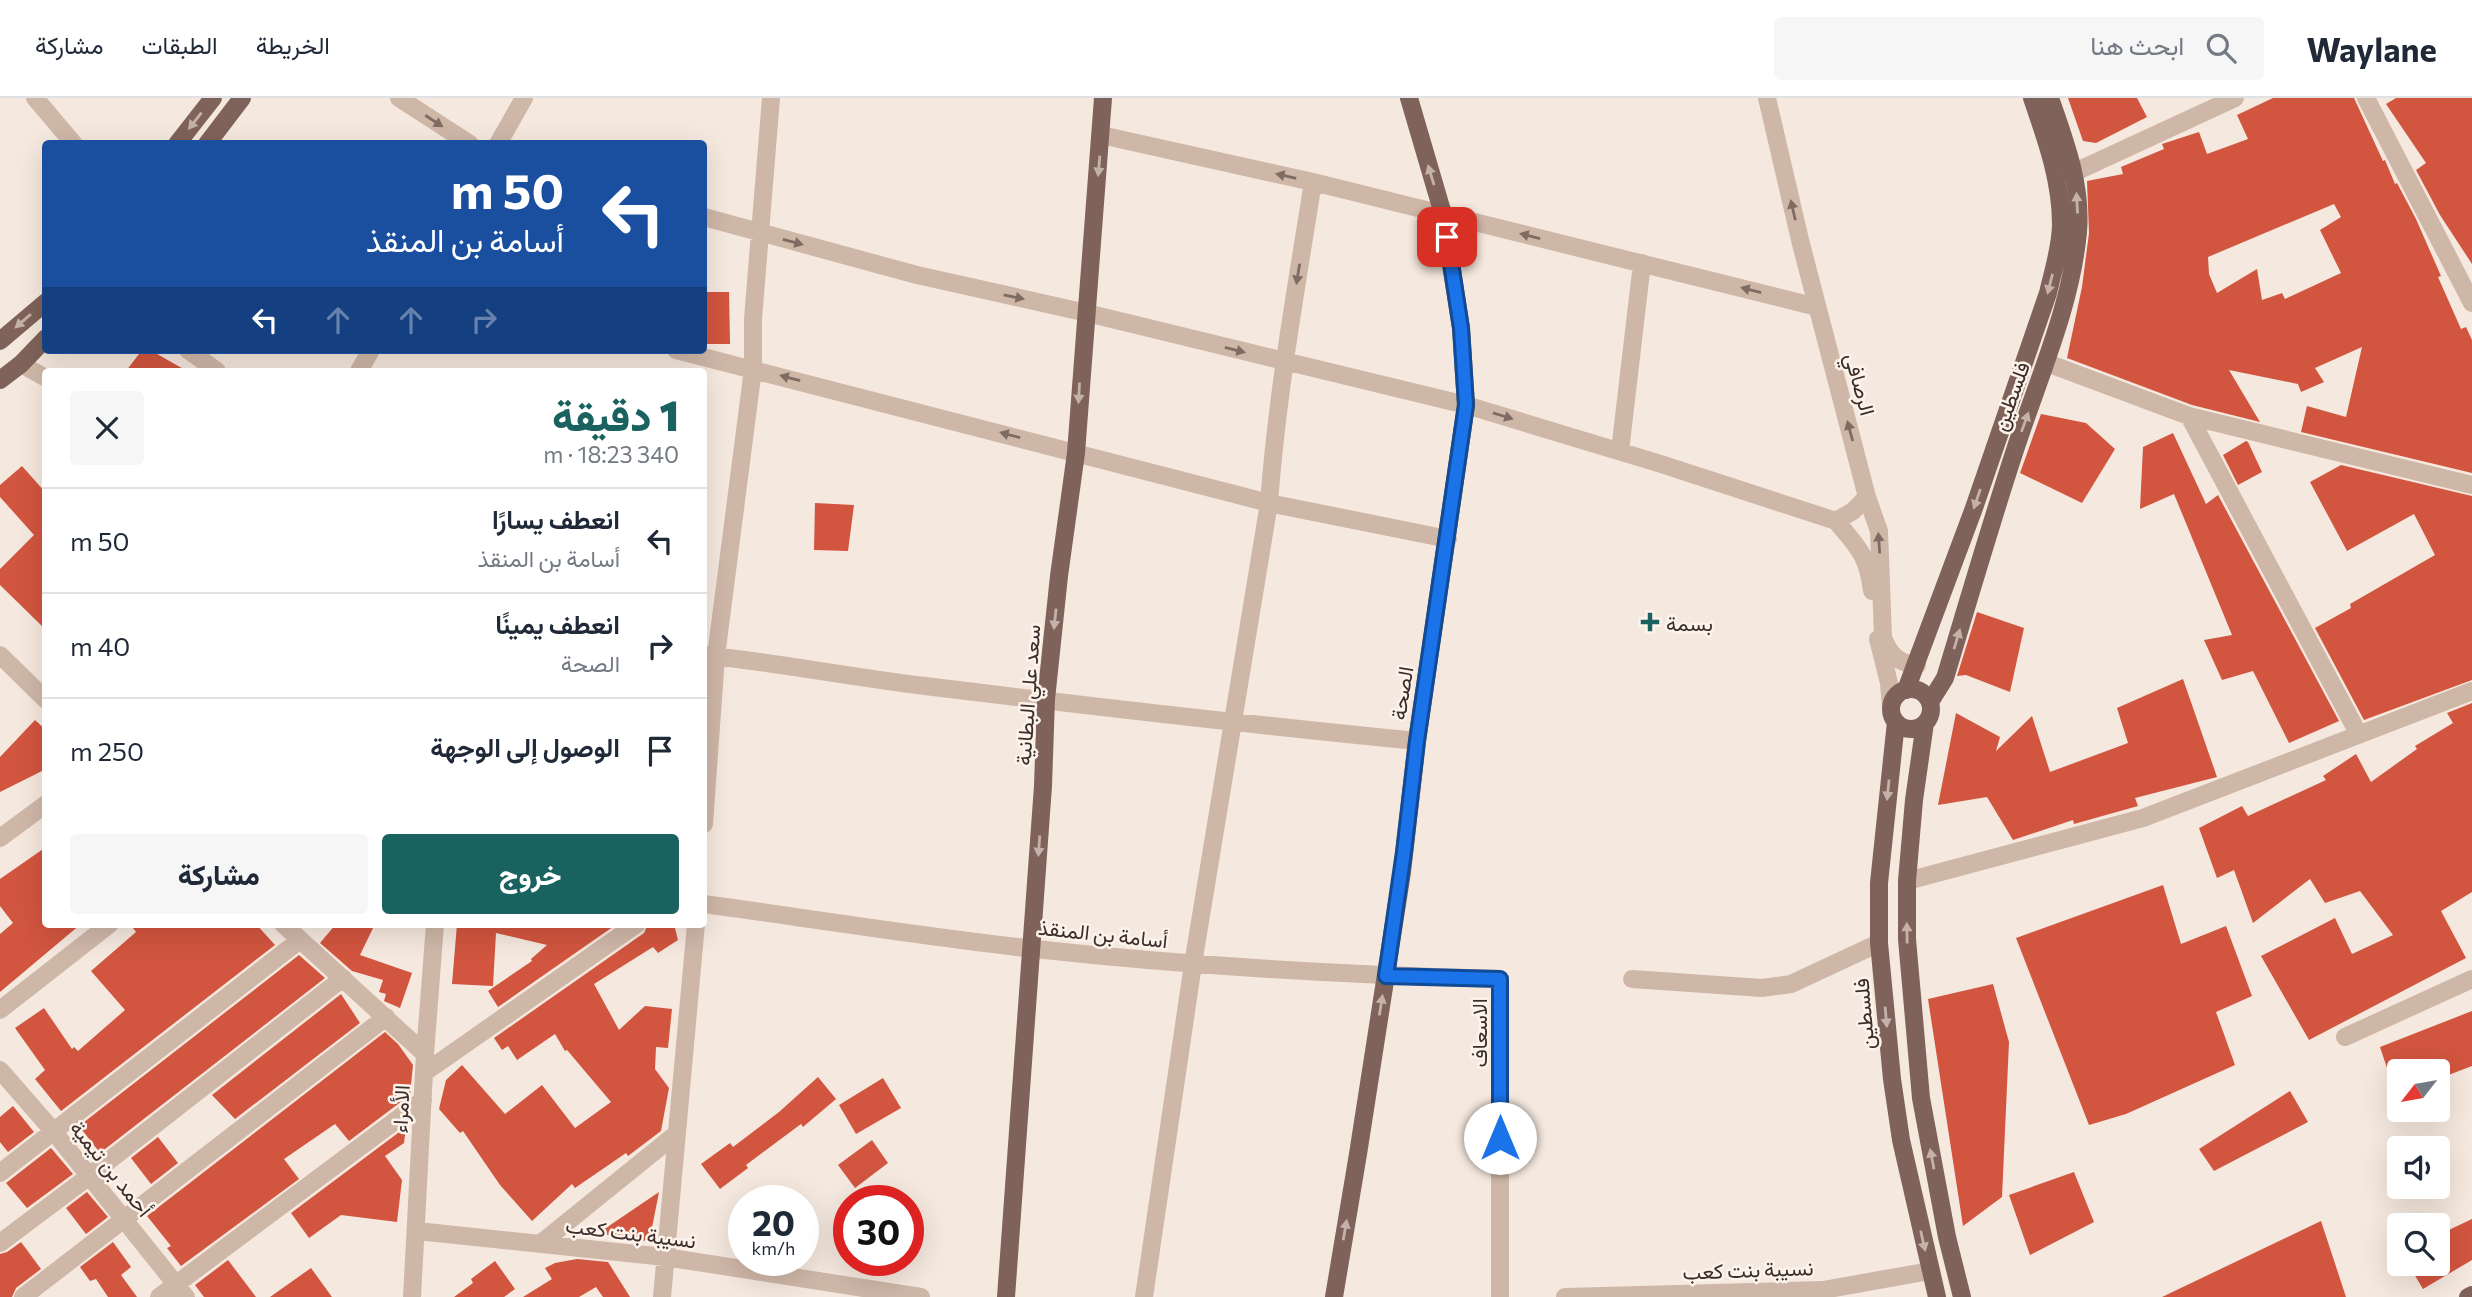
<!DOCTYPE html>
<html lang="ar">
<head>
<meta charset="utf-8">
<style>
  body { margin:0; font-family:Commissioner,Vazirmatn,sans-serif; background:#f6f6f7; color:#1f2937; direction:rtl; height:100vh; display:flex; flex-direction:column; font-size:26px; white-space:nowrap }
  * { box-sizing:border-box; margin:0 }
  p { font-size:23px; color:#747a83 }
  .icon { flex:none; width:38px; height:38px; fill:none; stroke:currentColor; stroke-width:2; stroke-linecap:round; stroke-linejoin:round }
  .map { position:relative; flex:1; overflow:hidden; direction:ltr }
  .details { position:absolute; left:42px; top:270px; width:665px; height:560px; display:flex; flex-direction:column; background:#fff; border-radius:7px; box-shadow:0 7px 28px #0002; direction:rtl }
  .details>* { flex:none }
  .banner { position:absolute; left:42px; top:42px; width:665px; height:214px; border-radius:7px; box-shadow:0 7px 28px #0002; direction:rtl; background:#1a4fa0; color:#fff; overflow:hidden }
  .needle { width:46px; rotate:239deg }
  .controls { position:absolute; left:2387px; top:961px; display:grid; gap:14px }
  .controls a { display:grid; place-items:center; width:63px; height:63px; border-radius:7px; background:#fff; box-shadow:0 7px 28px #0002; font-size:35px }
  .speed { position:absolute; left:728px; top:1087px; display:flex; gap:14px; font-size:35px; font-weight:700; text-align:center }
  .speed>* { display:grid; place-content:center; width:91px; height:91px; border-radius:50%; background:#fff; box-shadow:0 7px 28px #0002; line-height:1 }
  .speed small { font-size:18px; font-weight:400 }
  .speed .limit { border:10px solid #d22; background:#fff; color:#111 }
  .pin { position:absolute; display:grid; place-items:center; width:60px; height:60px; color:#fff; margin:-30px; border-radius:14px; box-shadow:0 4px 10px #0006 }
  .me { position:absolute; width:77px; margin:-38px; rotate:0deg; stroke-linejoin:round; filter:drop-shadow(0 0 5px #0008) }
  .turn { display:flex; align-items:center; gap:24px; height:147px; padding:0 28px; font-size:32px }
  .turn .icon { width:91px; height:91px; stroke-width:2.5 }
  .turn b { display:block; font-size:49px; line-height:60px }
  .lanes { display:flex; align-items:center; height:66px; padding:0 28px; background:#0003; justify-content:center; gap:35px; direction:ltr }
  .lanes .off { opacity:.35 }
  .round { display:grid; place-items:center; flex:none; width:74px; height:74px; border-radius:7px; background:#f6f6f7 }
  .head { display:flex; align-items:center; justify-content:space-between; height:119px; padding:0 28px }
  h1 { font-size:42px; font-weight:800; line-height:52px; color:#196260 }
  .primary-button { display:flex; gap:14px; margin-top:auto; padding:14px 28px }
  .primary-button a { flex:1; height:80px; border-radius:7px; background:#196260; color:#fff; font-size:28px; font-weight:800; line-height:80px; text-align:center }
  .primary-button a+a { background:#f6f6f7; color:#1f2937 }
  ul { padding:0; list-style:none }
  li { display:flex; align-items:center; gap:21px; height:105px; padding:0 28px; border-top:2px solid #e0e1e3 }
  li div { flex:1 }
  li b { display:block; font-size:26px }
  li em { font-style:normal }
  header { display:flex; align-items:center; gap:42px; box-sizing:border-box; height:98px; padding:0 35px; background:#fff; border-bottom:2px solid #e0e1e3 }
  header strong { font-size:33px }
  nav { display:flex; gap:38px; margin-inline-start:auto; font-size:24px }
  .search { width:490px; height:63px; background:#f6f6f7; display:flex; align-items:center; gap:18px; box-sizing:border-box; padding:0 24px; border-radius:7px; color:#747a83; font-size:26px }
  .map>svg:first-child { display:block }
  .building { fill:#d2553f; fill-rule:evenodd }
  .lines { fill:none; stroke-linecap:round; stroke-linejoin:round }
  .minor { stroke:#cfb7a8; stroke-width:18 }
  .major { stroke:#7f6259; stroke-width:18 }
  .oneway { fill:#c4b2aa }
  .oneway2 { fill:#7e6b62 }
  .route-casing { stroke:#114b97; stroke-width:18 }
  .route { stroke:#1a73e8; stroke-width:12 }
  .poi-dot { fill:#196260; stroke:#fcf3ec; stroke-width:2.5 }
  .labels { text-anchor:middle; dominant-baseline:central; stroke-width:5; stroke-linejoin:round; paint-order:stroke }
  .street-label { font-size:21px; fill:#3c2d29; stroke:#fcf3ec }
  .poi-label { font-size:21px; fill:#3c2d29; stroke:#fcf3ec; text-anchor:start }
</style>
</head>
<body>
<header>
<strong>Waylane</strong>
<div class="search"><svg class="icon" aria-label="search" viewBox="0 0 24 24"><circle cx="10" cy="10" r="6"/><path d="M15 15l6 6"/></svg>ابحث هنا</div>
<nav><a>الخريطة</a><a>الطبقات</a><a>مشاركة</a></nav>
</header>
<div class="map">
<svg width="2472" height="1199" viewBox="0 0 2472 1199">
  <rect width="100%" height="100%" fill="#f5e8de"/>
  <path class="building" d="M2068,0H2137L2147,19L2096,45L2083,43Z
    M2273,0H2354L2383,63L2385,62L2395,86L2397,85L2416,121L2441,178L2438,179L2461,231L2466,229L2472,242V375L2301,334L2307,308L2346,319L2362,249L2315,270L2324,284L2301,294L2298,286L2229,272L2260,324L2192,307L2067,260L2082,189L2089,135L2087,83L2123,76L2121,69L2164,51L2162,46L2165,45L2199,34L2207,56L2248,41L2237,17ZM2334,106L2341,119L2320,132L2341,175L2285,201L2282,195L2262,202L2257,171L2217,195L2209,176L2208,159Z
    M2396,0H2472V166L2440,117L2416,72L2426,65L2386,6Z
    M704,194H729L730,246H704Z
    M142,252H150L187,273H126Z
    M2041,316L2086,325L2115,351L2082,405L2020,375Z
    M2173,335L2206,406L2218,397L2339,623L2289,645L2253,573L2222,582L2204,542L2232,537L2174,396L2140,411L2143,349Z
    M2246,343L2248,344L2262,374L2238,387L2223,357Z
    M2341,367L2472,398V582L2364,622L2315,530L2351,510L2350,506L2435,457L2414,416L2347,453L2310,384Z
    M22,368L46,395V532L0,487V471L34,437L0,399V387Z
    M815,405L854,407L848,453L814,452Z
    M1977,514L2024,530L2010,594L1966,577L1957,578Z
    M2183,581L2217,679L2135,700L2138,708L2074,726L2073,722L2013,742L1987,699L1938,707L1956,615L2000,639L1996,653L2032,618L2050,674L2128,645L2117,610Z
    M2472,605V794L2441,813L2466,860L2309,942L2261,858L2335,820L2352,856L2393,837L2360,793L2325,805L2310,781L2253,825L2234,772L2217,780L2199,730L2242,708L2248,718L2326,682L2323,678L2356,656L2371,684L2417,651L2415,648L2453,625L2447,615Z
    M35,622L46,632V671L0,694V659Z
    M46,749V826H81L0,894V836L13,825L0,808V781Z
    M2163,787L2181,846L2226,828L2252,898L2216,914L2235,967L2126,1016L2089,1027L2016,840Z
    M130,826H256L275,847L61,1013L35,981L45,972L15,930L44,910L72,951L74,949L78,953L125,912L91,873L136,834Z
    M336,826H375L360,857L412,875L400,910L384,903L386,896L379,894L383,882L352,873L320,845Z
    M457,826H617L498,909L488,893L532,863L531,861L547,847L496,835L493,888L452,886Z
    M648,826H674L678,842L658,855L653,849L594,886L619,932L645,908L672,911L668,950L656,949L655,971L669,990L661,1033L628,1058L626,1055L575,1090L572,1086L532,1123L500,1087L463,1033L460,1035L439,1011L446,982L462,967L505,1016L542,987L575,1030L611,1004L567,952L565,953L555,936L517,962L508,948L502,952L494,940L644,835Z
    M299,857L325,880L100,1055L79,1028Z
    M1993,886L2009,944L2002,1099L1963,1128L1928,901Z
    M341,896L360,925L235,1021L212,997Z
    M2472,913V968L2438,981V973H2388L2380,949Z
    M385,934L398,946L413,967L410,997L349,1043L335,1026L284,1061L299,1081L181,1168L167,1150L171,1148L147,1118Z
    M818,979L836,1001L803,1029L801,1026L746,1067L748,1070L720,1091L701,1066L730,1045L733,1049L779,1014Z
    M883,980L901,1010L856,1036L839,1007Z
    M2290,993L2308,1024L2214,1073L2199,1051Z
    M13,1008L34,1034L8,1054L0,1044V1019Z
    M406,1029L404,1045L385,1058L402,1082L397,1124L341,1117L309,1140L291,1115Z
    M158,1039L178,1065L151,1086L131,1060Z
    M872,1042L888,1065L855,1090L838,1067Z
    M51,1050L73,1076L27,1110L6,1085Z
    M2074,1074L2094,1124L2030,1157L2009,1097Z
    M87,1094L108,1119L86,1136L66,1110Z
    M659,1094L650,1140L639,1145L625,1143L600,1134Z
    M2472,1121V1162L2423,1191L2408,1166H2438V1137Z
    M2321,1123L2346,1199H2162Z
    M21,1144L41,1171L16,1190L12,1199H0V1156L7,1154Z
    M113,1144L131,1169L121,1177L137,1199H108L96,1181L90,1183L80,1169Z
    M577,1161L608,1164L630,1199H603L596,1189L579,1199H523L552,1181L545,1170L555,1165Z
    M228,1162L256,1199H204L195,1187Z
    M495,1163L515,1191L504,1199H454L473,1185L471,1181Z
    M311,1170L332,1199H270Z"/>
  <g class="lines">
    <path class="minor" d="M35,0L74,46
      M399,0L470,46
      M1767,0L1801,146L1867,399L1879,433L1883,539C1889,556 1899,566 1917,567
      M2366,0L2472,205
      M1101,37L1313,84L1817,209
      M498,46L524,0
      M2075,74L2235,0
      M704,119L917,177L1087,215L1466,307L1661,366L1836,423L1853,413L1867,399
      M188,252L217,273
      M676,252L1269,405L1448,441
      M2047,265L2189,318L2472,387
      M21,266L46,280
      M359,273L371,252
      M2189,318L2358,635
      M1620,353L1642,165
      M1836,423C1858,449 1868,458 1872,493
      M1878,541L1889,585L1891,610
      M0,557L46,602
      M704,557C778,565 851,579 925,588C1089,608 1253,627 1417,643
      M704,726L716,558L753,271V221L771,0
      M0,740L46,706
      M1907,783L2143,720L2472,593
      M704,806C814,821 924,839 1035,851C1190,868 1345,877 1500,881V1199
      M283,826L425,956
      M1632,881L1762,890L1791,886L1879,845
      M0,912L110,826
      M2345,939L2472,881
      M0,972L54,1034L186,1199
      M424,975L637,826
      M0,1075L300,842
      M417,1133L665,1159L921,1199
      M0,1145L88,1079L343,880
      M540,1146L676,1036
      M23,1199L386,919
      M159,1199L423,1002
      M412,1199L425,956L435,826
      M662,1199L696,826
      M1144,1199L1193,866L1269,405C1277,297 1296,191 1313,84
      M1565,1199L1823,1192L1930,1173"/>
    <path class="major" d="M177,46L213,0
      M207,46L242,0
      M0,243L46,204
      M0,282L21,266L46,240
      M1891 611a20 20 0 1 1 40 0a20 20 0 1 1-40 0Z
      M1906,592L1974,410L2048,195C2053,173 2061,149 2061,126C2061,82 2046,41 2032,0
      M1930,604L1945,580C1968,504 1990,428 2015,352C2038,281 2071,209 2078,134C2082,87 2065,43 2050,0
      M1896,624L1879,785V845L1892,981L1901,1042L1937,1199
      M1925,625L1914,702L1907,783V841L1921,1000L1947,1139L1962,1199
      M1006,1199L1043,688L1046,601L1059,478L1076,355L1103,0
      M1334,1199L1358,1056L1402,774L1417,643L1466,307L1461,230L1443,116L1409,0
      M2468,1199L2472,1197"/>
  </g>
  <defs><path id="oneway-solid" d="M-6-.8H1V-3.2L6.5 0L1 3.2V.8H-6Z" transform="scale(1.75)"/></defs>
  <g class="oneway">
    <use href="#oneway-solid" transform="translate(195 23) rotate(128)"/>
    <use href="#oneway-solid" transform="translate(1099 68) rotate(95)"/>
    <use href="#oneway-solid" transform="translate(1431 77) rotate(-107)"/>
    <use href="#oneway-solid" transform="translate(2077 105) rotate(-93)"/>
    <use href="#oneway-solid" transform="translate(2050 186) rotate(104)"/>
    <use href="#oneway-solid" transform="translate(23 223) rotate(139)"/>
    <use href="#oneway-solid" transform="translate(1079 295) rotate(93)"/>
    <use href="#oneway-solid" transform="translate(2025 324) rotate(-70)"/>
    <use href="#oneway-solid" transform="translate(1977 401) rotate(109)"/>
    <use href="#oneway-solid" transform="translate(1055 521) rotate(96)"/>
    <use href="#oneway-solid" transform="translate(1957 541) rotate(-73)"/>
    <use href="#oneway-solid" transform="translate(1888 692) rotate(96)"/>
    <use href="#oneway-solid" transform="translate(1039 748) rotate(94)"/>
    <use href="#oneway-solid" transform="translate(1907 835) rotate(-91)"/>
    <use href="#oneway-solid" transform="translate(1381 907) rotate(-81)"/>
    <use href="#oneway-solid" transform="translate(1886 919) rotate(85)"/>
    <use href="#oneway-solid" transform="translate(1932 1061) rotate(-101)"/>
    <use href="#oneway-solid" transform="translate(1345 1132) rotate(-80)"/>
    <use href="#oneway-solid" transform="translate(1923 1143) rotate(77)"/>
  </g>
  <g class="oneway2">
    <use href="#oneway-solid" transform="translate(434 23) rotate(33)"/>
    <use href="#oneway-solid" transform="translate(1286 78) rotate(-167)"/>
    <use href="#oneway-solid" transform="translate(1793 112) rotate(-103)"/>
    <use href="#oneway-solid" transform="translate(1530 138) rotate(-166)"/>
    <use href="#oneway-solid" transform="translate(793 144) rotate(15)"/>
    <use href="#oneway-solid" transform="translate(1298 176) rotate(99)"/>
    <use href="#oneway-solid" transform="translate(1751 192) rotate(-166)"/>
    <use href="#oneway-solid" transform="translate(1014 199) rotate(12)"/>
    <use href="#oneway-solid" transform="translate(1235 252) rotate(14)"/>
    <use href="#oneway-solid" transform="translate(790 280) rotate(-165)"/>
    <use href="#oneway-solid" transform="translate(1503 318) rotate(17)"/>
    <use href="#oneway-solid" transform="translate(1850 333) rotate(-105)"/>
    <use href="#oneway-solid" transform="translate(1010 337) rotate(-165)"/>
    <use href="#oneway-solid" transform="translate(1879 445) rotate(-94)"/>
  </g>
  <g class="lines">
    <defs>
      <path id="route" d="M1447,139L1461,230L1466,307L1417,643L1404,754L1386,878L1500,881V1040"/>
    </defs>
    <use href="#route" class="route-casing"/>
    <use href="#route" class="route"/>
  </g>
  <path class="poi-dot" d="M1646.5 513.5h7v7h7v7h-7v7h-7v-7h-7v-7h7z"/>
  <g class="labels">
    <g class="street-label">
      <text transform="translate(1861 286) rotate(75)">الرصافي</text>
      <text transform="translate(2010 298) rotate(-70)">فلسطين</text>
      <text transform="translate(1401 595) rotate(-81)">الصحة</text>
      <text transform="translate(1027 597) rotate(-86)">سعد علي البطانية</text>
      <text transform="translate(1103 835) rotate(6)">أسامة بن المنقذ</text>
      <text transform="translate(1863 916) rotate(-95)">فلسطين</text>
      <text transform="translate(1478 935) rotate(-90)">الاسعاف</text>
      <text transform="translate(400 1011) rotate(-87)">الأمراء</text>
      <text transform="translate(112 1070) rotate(51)">أحمد بن تيمية</text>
      <text transform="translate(631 1134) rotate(7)">نسيبة بنت كعب</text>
      <text transform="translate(1748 1171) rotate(-2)">نسيبة بنت كعب</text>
    </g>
    <g class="poi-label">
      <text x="1666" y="524">بسمة</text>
    </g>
  </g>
</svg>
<div class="controls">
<a><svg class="needle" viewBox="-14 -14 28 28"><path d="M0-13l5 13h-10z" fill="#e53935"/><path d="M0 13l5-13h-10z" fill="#747a83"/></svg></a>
<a><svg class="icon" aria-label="sound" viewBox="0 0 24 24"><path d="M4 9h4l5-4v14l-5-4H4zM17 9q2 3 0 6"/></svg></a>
<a><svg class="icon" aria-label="search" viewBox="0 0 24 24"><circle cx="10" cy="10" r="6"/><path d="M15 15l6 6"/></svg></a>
</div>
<div class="speed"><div>20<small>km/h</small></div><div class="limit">30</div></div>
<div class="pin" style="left:1447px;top:139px;background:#d93025"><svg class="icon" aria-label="arrive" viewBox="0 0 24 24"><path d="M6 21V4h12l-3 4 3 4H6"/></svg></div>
<svg class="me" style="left:1500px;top:1040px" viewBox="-20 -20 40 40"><circle r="19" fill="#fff"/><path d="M0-13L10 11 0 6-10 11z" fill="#1a73e8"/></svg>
<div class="banner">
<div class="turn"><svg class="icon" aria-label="left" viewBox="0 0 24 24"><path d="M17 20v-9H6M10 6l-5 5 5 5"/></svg><div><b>50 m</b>أسامة بن المنقذ</div></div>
<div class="lanes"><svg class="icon" aria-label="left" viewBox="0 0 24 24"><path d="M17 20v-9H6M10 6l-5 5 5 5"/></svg><svg class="icon off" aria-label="ahead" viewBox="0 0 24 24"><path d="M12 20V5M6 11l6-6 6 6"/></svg><svg class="icon off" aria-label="ahead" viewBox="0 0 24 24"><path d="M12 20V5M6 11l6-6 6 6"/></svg><svg class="icon off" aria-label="right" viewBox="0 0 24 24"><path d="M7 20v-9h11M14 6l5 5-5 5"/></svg></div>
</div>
<section class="details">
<div class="head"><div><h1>1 دقيقة</h1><p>340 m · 18:23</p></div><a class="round"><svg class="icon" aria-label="close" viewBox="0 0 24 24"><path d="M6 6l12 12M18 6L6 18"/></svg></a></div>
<ul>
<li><svg class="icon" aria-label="left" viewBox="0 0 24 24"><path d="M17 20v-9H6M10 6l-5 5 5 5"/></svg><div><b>انعطف يسارًا</b><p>أسامة بن المنقذ</p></div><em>50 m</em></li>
<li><svg class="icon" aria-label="right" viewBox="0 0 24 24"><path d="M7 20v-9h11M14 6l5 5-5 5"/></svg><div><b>انعطف يمينًا</b><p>الصحة</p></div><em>40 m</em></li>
<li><svg class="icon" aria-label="arrive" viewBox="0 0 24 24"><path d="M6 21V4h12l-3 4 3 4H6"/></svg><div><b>الوصول إلى الوجهة</b></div><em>250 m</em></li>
</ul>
<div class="primary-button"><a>خروج</a><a>مشاركة</a></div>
</section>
</div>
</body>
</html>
